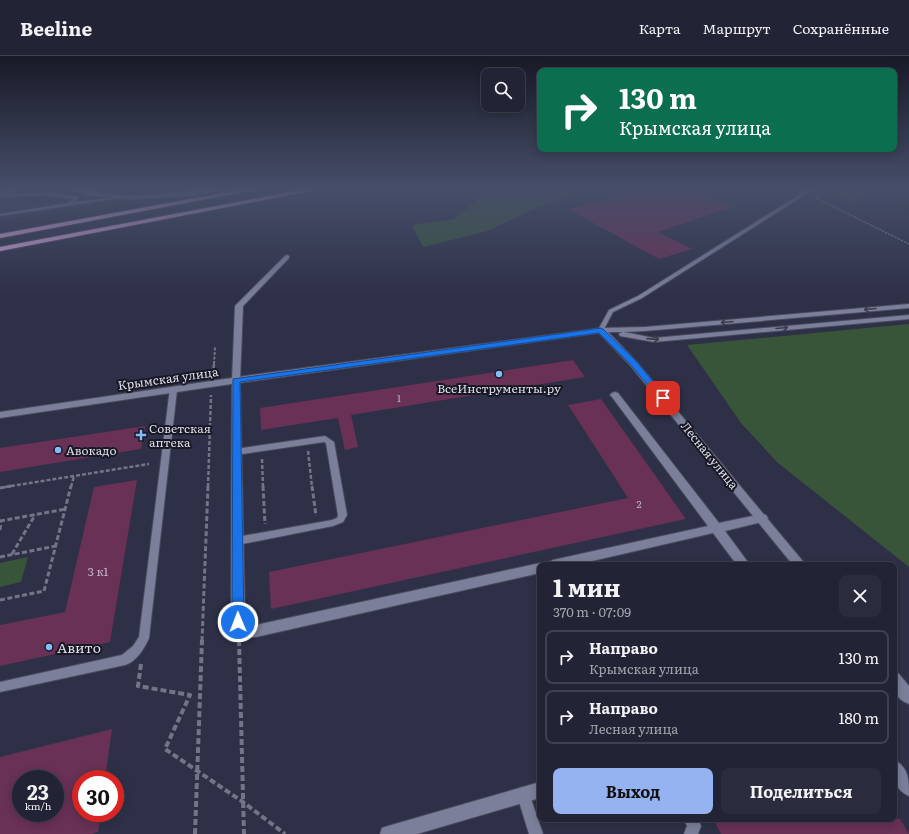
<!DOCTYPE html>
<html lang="ru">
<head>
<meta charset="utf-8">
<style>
  body { margin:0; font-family:Literata,serif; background:#2a2c3d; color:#f1f3f6; height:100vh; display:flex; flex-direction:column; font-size:15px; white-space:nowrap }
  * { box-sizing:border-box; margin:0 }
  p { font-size:13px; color:#a2a4ad }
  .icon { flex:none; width:22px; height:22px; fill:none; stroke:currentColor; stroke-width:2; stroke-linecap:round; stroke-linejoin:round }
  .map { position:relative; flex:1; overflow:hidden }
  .side { position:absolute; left:537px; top:506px; width:360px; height:260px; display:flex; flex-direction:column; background:#222435; border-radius:8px; box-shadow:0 2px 10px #0003,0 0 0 1px #3f4150 }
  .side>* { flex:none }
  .banner { position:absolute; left:537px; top:12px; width:360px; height:84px; border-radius:8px; box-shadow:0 2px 10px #0003,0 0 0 1px #3f4150; background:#0b6e4f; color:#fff; overflow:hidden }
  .fabs { position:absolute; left:481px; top:12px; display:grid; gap:8px }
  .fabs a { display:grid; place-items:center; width:44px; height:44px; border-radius:8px; background:#222435; box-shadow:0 2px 10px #0003,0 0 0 1px #3f4150; font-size:20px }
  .speed { position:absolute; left:12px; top:714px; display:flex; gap:8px; font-size:20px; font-weight:700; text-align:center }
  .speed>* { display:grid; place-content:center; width:52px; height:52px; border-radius:50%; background:#222435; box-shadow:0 2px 10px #0003,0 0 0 1px #3f4150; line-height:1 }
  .speed small { font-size:10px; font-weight:400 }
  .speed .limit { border:6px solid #d22; background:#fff; color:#111 }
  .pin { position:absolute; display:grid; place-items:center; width:34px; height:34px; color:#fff; margin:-17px; border-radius:8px; box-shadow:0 2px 6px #0006 }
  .me { position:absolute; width:44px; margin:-22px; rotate:359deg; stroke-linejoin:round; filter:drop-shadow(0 0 3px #0008) }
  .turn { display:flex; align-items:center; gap:14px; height:84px; padding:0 16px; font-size:18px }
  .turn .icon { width:52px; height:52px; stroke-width:2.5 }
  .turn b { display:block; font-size:28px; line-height:34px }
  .round { display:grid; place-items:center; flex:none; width:42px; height:42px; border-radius:8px; background:#2a2c3d }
  .headline { display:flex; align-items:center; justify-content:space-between; height:68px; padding:0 16px }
  h1 { font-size:24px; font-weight:700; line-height:30px }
  .button { display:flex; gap:8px; margin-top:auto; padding:8px 16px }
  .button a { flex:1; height:46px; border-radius:8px; background:#95b2f1; color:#111; font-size:16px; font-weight:700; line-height:46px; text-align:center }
  .button a+a { background:#2a2c3d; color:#f1f3f6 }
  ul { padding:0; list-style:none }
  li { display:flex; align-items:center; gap:12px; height:54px; margin:0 8px 6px; padding:0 8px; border:2px solid #3f4150; border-radius:8px }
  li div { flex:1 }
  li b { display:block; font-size:15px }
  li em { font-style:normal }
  header { display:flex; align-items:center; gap:24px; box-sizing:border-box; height:56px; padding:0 20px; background:#222435; border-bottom:1px solid #3f4150 }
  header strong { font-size:19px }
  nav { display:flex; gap:22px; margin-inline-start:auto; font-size:14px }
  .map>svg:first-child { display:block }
  .built { fill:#373a56 }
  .green { fill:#385539 }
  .building { fill:#683155; fill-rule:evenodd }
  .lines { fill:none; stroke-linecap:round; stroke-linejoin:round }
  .service-casing { stroke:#4a4b5e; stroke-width:2 }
  .minor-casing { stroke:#4a4b5e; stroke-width:2 }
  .tertiary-casing { stroke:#4a4b5e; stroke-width:2 }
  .motorway-casing { stroke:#4a4b5e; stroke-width:2 }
  .path-far4 { stroke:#727488; stroke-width:1.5; stroke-dasharray:2.5 1; stroke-linecap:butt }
  .path-far3 { stroke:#727488; stroke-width:2; stroke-dasharray:3 1.5; stroke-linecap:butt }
  .path-far2 { stroke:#727488; stroke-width:2.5; stroke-dasharray:4 2; stroke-linecap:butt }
  .path-far1 { stroke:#727488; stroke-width:3; stroke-dasharray:5 2.5; stroke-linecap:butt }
  .path { stroke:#727488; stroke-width:4; stroke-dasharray:6 3; stroke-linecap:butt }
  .service { fill:#7c7f99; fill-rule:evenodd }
  .minor { fill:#7c7f99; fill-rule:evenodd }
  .tertiary { fill:#7c7f99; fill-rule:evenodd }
  .motorway { fill:#d4a0d3; fill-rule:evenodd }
  .oneway { stroke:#3b3d4d }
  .route { fill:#1a73e8; stroke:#114b97 }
  .poi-dot { fill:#83bcfb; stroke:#181924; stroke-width:1.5 }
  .labels { text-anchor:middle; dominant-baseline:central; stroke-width:4; stroke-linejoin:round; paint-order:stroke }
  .number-label { font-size:10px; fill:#beb2c6 }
  .street-label { font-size:12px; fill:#dbddec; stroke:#181924 }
  .poi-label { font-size:12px; fill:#dbddec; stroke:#181924; text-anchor:start }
  .near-number-label { font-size:12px; fill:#beb2c6 }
  .near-poi-label { font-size:14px; fill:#dbddec; stroke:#181924; text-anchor:start }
</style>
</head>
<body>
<header>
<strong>Beeline</strong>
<nav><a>Карта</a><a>Маршрут</a><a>Сохранённые</a></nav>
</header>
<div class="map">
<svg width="909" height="778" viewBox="0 0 909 778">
  <rect width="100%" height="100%" fill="#2e3047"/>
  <path class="built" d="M0,146L92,147V149L0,165Z"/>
  <path class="green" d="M483,132H583L566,141L525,157L487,175L423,191L412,169L454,163L476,145Z
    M829,132H876L854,146Z
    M909,268V511L778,407L741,367L687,289Z
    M28,501L21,526L0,531V507Z"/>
  <path class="building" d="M595,132H685L732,151L658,176L692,193L659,203L568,153L615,141Z
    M573,304L585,321L351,359L358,391L345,394L338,362L261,374L260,352Z
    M601,343L686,463L271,553L269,516L628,442L568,349Z
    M145,370L141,393L0,416V392Z
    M137,424L110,586L0,610V569L65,556L94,431Z
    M112,673L105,723H81V757H101L98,776L92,778H0V701ZM21,723H55V757H21Z
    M713,763H900L909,778H721Z"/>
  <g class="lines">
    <defs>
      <path id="service" d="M85,132H90L98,138L94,139Z
        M99,132H123L121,133Z
        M405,132H418L416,133Z
        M810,132L814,133L642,242L613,256L603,275H599L598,274L609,254L638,240Z
        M43,137L77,140L78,143L75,146L125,140L127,141L0,160V158L68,147L74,143L43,139L0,141V139Z
        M170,332H173L177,334L149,582C144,593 137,605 125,609L0,636V626L122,599L133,590L139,581Z
        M325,380L334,386L347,459L343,466L333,470L237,489L234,488L232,485L234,482L237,481L332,464L337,462L338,459L326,387L324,386L236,399L232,396L236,393Z
        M523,733L528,734L543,778H529L517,739L518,734Z
        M684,763H698L701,770L698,778H684L687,770Z"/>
      <path id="minor" d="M287,199L289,200V202L243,250L240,325L245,565C248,569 251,569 256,569L540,507L545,509H540V517L256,581C244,582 237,577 231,566L232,325L235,250L285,200Z
        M615,336L618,337L719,467L762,458L766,459L768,462L766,465L725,475L750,509H737L713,477L575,509H547L549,506L553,504L708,470L612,341L610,339L612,337Z
        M894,704C909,711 909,725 909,740C893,733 894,719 894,704Z
        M540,726V742L417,778H380L382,772L388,770Z"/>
      <path id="tertiary" d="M13,132H22L0,140V136Z
        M65,132C87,132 108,139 129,140C165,140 199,132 234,132L191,140L128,143L87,139Z
        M909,248V252L645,275L624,276L654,282L909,259V263L654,286L620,280L619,278L622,276H608L636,305L806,509H793L630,309L599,277L252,325L0,362V356L252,319L601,272L645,271Z
        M894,616L899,618L909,630V648C893,642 894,631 894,616Z"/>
      <path id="motorway" d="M250,132H265L0,182V178Z
        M311,132H326L0,195V191Z"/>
    </defs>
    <use href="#service" class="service-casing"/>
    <use href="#minor" class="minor-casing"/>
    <use href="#tertiary" class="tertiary-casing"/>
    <use href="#motorway" class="motorway-casing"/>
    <path class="path-far4" d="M816,142L909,188"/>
    <path class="path-far3" d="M214,308L215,291"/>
    <path class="path-far2" d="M213,318L214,307
      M308,395L312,431
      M262,403L263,431
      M5,431L149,408
      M71,431L74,420
      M208,431L211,339"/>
    <path class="path-far1" d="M263,430L265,468
      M312,430L316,460
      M0,432L11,430
      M0,465L66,453
      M0,474L1,465
      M12,498L35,459
      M0,501L56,490
      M0,544L44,535L71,430
      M202,585L208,430"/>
    <path class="path" d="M239,584L244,778
      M141,608L138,630L190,639L165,693L243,746L285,778
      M195,778L202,584"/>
    <use href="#service" class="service"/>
    <use href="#minor" class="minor"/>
    <use href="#tertiary" class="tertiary"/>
    <use href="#motorway" class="motorway"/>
  </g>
  <defs><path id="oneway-shaft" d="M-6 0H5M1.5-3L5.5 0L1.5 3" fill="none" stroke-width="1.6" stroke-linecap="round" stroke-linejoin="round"/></defs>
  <g class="oneway">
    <use href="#oneway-shaft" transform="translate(870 253) rotate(175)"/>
    <use href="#oneway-shaft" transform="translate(727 266) rotate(175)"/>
    <use href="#oneway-shaft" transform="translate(782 272) rotate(-5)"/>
    <use href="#oneway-shaft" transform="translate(653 283) rotate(4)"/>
  </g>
  <linearGradient id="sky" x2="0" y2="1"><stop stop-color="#191a27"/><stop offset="0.55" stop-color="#464e69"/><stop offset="1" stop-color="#464e69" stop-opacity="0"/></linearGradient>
  <rect width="909" height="241" fill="url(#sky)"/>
  <path class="route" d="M601,272L603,273L636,305L666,341L667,342L666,344H660L630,308L599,277L240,326L244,566L242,569L238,571L234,569L232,566L233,323Z"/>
  <g class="poi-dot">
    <circle cx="499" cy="318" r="4"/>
    <path d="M139 373h4v4h4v4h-4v4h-4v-4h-4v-4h4z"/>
    <circle cx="58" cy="394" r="4"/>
    <circle cx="49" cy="591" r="4"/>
  </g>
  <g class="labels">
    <g class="number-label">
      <text x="399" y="341">1</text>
      <text x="639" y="447">2</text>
    </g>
    <g class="street-label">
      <text transform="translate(168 322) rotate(-8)">Крымская улица</text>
      <text transform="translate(710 399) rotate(51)">Лесная улица</text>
    </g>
    <g class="poi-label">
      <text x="499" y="332" text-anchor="middle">ВсеИнструменты.ру</text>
      <text x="149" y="372">Советская<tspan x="149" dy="14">аптека</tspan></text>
      <text x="66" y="394">Авокадо</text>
    </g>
    <g class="near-number-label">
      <text x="98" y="515">3 к1</text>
    </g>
    <g class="near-poi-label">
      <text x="57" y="591">Авито</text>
    </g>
  </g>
</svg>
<div class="fabs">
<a><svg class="icon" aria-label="search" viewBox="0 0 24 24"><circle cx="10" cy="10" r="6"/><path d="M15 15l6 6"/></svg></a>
</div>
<div class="speed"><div>23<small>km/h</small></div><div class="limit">30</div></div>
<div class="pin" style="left:663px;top:342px;background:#d93025"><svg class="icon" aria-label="arrive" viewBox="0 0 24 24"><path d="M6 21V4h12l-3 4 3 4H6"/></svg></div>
<svg class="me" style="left:238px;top:566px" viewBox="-20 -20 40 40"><circle r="17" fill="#1a73e8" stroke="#fff" stroke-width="3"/><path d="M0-11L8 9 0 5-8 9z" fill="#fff"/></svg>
<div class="banner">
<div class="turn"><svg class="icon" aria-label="right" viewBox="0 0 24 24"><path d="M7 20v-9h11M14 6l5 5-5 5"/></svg><div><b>130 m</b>Крымская улица</div></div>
</div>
<section class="side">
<div class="headline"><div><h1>1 мин</h1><p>370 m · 07:09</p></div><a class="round"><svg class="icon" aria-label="close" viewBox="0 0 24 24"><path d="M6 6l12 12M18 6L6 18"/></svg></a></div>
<ul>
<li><svg class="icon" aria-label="right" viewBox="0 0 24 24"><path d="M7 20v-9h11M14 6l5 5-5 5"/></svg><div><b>Направо</b><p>Крымская улица</p></div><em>130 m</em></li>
<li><svg class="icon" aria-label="right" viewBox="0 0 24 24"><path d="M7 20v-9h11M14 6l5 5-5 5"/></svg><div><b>Направо</b><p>Лесная улица</p></div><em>180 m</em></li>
</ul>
<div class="button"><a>Выход</a><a>Поделиться</a></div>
</section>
</div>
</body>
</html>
